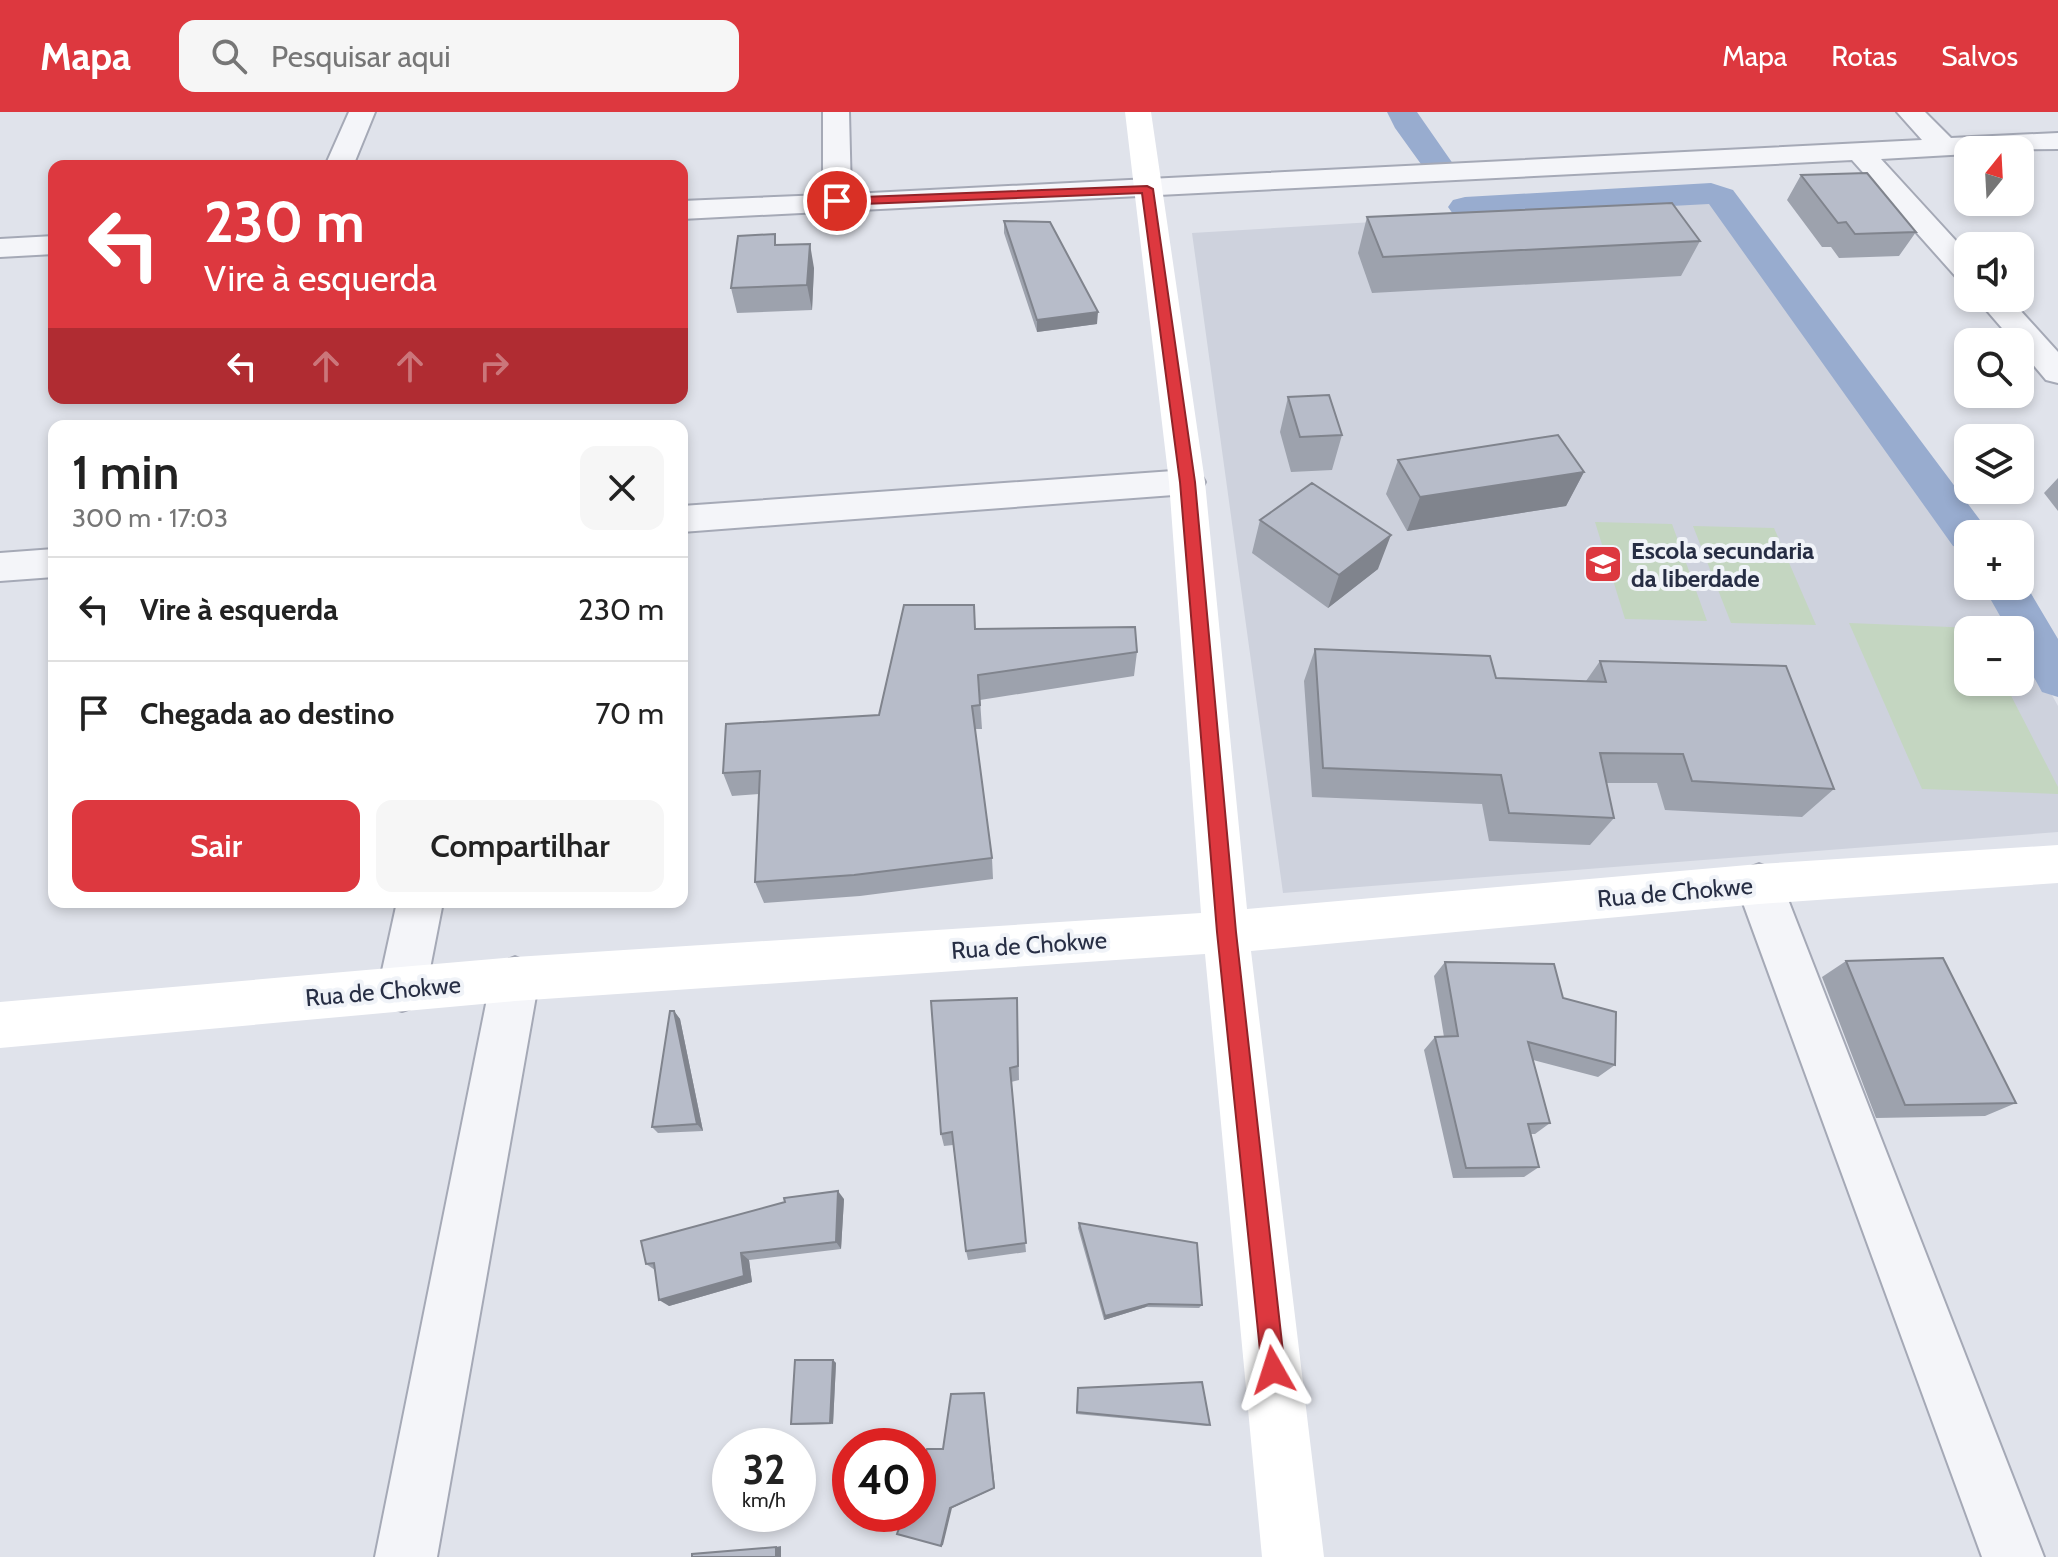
<!DOCTYPE html>
<html lang="pt">
<head>
<meta charset="utf-8">
<style>
  body { margin:0; font-family:Cabin,sans-serif; background:#f6f6f6; color:#222; height:100vh; display:flex; flex-direction:column; font-size:30px; white-space:nowrap }
  * { box-sizing:border-box; margin:0 }
  p { font-size:26px; color:#767676 }
  .icon { flex:none; width:44px; height:44px; fill:none; stroke:currentColor; stroke-width:2; stroke-linecap:round; stroke-linejoin:round }
  .map { position:relative; flex:1; overflow:hidden }
  .side { position:absolute; left:48px; top:308px; width:640px; height:488px; display:flex; flex-direction:column; background:#fff; border-radius:16px; box-shadow:0 4px 12px #0003 }
  .side>* { flex:none }
  .top-card { position:absolute; left:48px; top:48px; width:640px; height:244px; border-radius:16px; box-shadow:0 4px 12px #0003; background:#dd383f; color:#fff; overflow:hidden }
  .needle { width:52px; rotate:18deg }
  .buttons { position:absolute; left:1954px; top:24px; display:grid; gap:16px }
  .buttons a { display:grid; place-items:center; width:80px; height:80px; border-radius:16px; background:#fff; box-shadow:0 4px 12px #0003; font-size:40px }
  .speed { position:absolute; left:712px; top:1316px; display:flex; gap:16px; font-size:40px; font-weight:700; text-align:center }
  .speed>* { display:grid; place-content:center; width:104px; height:104px; border-radius:50%; background:#fff; box-shadow:0 4px 12px #0003; line-height:1 }
  .speed small { font-size:20px; font-weight:400 }
  .speed .limit { border:12px solid #d22; background:#fff; color:#111 }
  .pin { position:absolute; display:grid; place-items:center; width:68px; height:68px; color:#fff; margin:-34px; border:4px solid #fff; border-radius:50%; box-shadow:0 2px 8px #0007 }
  .me { position:absolute; width:88px; margin:-44px; rotate:354deg; stroke-linejoin:round; filter:drop-shadow(0 0 6px #0008) }
  .turn { display:flex; align-items:center; gap:28px; height:168px; padding:0 24px; font-size:36px }
  .turn .icon { width:104px; height:104px; stroke-width:2.5 }
  .turn b { display:block; font-size:56px; line-height:68px }
  .lanes { display:flex; align-items:center; height:76px; padding:0 24px; background:#0003; justify-content:center; gap:40px; direction:ltr }
  .lanes .off { opacity:.35 }
  .round { display:grid; place-items:center; flex:none; width:84px; height:84px; border-radius:16px; background:#f6f6f6 }
  .summary { display:flex; align-items:center; justify-content:space-between; height:136px; padding:0 24px }
  h1 { font-size:48px; font-weight:600; line-height:60px }
  .primary-button { display:flex; gap:16px; margin-top:auto; padding:16px 24px }
  .primary-button a { flex:1; height:92px; border-radius:16px; background:#dd383f; color:#fff; font-size:32px; font-weight:600; line-height:92px; text-align:center }
  .primary-button a+a { background:#f6f6f6; color:#222 }
  ul { padding:0; list-style:none }
  li { display:flex; align-items:center; gap:24px; height:104px; padding:0 24px; border-top:2px solid #e0e0e0 }
  li div { flex:1 }
  li b { display:block; font-size:30px }
  li em { font-style:normal }
  header { display:flex; align-items:center; gap:48px; box-sizing:border-box; height:112px; padding:0 40px; background:#dd383f; color:#fff }
  header strong { font-size:38px }
  nav { display:flex; gap:44px; margin-inline-start:auto; font-size:28px }
  .search { width:560px; height:72px; background:#f6f6f6; display:flex; align-items:center; gap:20px; box-sizing:border-box; padding:0 28px; border-radius:16px; color:#767676; font-size:30px }
  .map>svg:first-child { display:block }
  .built { fill:#ced2dd }
  .green { fill:#c4d6c1 }
  .lines { fill:none; stroke-linecap:round; stroke-linejoin:round }
  .canal { fill:#98accf; fill-rule:evenodd }
  .street-casing { stroke:#a5a9b6; stroke-width:4 }
  .street { fill:#f4f5f9; fill-rule:evenodd }
  .secondary { fill:#fff; fill-rule:evenodd }
  .wall { fill:#9da2ad }
  .shaded-wall { fill:#80848d }
  .building { fill:#b7bcc9; stroke:#80848d; stroke-width:2 }
  .route { fill:#dd383f; stroke:#902429; stroke-width:2 }
  .labels { text-anchor:middle; dominant-baseline:central; stroke-width:8; stroke-linejoin:round; paint-order:stroke }
  .poi-label { font-size:24px; font-weight:bold; fill:#272e44; stroke:#f0f3f8; text-anchor:start }
  .street-label { font-size:24px; fill:#272e44; stroke:#f0f3f8 }
</style>
</head>
<body>
<header>
<strong>Mapa</strong>
<div class="search"><svg class="icon" aria-label="search" viewBox="0 0 24 24"><circle cx="10" cy="10" r="6"/><path d="M15 15l6 6"/></svg>Pesquisar aqui</div>
<nav><a>Mapa</a><a>Rotas</a><a>Salvos</a></nav>
</header>
<div class="map">
<svg width="2058" height="1445" viewBox="0 0 2058 1445">
  <rect width="100%" height="100%" fill="#e0e3eb"/>
  <path class="built" d="M1720,89L1964,422L1968,430V474H1992L2016,518H1968V570H2020V525L2058,594V720L1283,781L1192,121Z"/>
  <path class="green" d="M1595,410L1672,412L1707,509L1625,507Z
    M1693,414L1774,416L1816,513L1731,511Z
    M1849,511L1976,516L1968,518V570H2004L2058,675V682L1922,677Z"/>
  <g class="lines">
    <path class="canal" d="M1387,0H1417L1458,59L1453,66L1442,69L1431,66L1395,16Z
      M1711,71L1733,78L1983,412L1988,422H1968V438L1953,434L1709,92L1465,105L1453,102L1448,95L1453,88L1465,85Z
      M2020,463L2058,527V585L2042,580L2020,540V518H2008L1983,474H2020Z"/>
    <defs>
      <path id="street" d="M349,0H375L353,54H325Z
        M823,0H849L851,82L1922,28L1897,0H1925L1951,26L2058,21V37L1968,38V42L1881,47L1968,142V169L1957,166L1852,48L682,107V89L823,83Z
        M54,124V142L0,145V127Z
        M1976,186H2009L2058,240V271L2046,268L2020,237V230H2014Z
        M1187,358L1200,361L1205,370L1200,379L1187,382L682,420V394Z
        M54,437V465L0,469V441Z
        M1759,752L1775,758L1782,772L2044,1445H1982L1736,772L1743,758Z
        M397,790H443L426,877L419,893L402,899L385,893L378,877Z
        M515,845L532,852L539,867L437,1445H375L491,867L498,852Z"/>
    </defs>
    <use href="#street" class="street-casing"/>
    <use href="#street" class="street"/>
    <path class="secondary" d="M1125,0H1151L1205,370L1247,797L1759,752L2058,733V771L1759,792L1251,839L1324,1445H1262L1205,842L515,889L0,936V890L515,845L1201,801L1169,370Z"/>
  </g>
  <path class="wall" d="M1801,63L1916,120L1899,144L1839,146L1831,135H1822L1787,88Z
    M1367,105L1700,129L1681,164L1372,181L1358,141Z
    M1004,109L1097,212L1037,220L1004,121Z
    M778,133L814,156L812,198L737,201L731,176Z
    M1288,285L1342,323L1332,358L1291,360L1280,320Z
    M1398,348L1584,360L1566,394L1407,419L1386,382Z
    M2058,366V399L2044,381Z
    M1260,408L1378,457L1328,496L1252,441Z
    M975,517L1137,540L1134,564L980,588L982,617H975L992,746L993,767L860,784L764,791L755,770L759,682L732,684L723,661L879,603Z
    M1315,537L1496,566L1586,569L1600,549L1834,677L1802,705L1665,698L1657,671H1606L1614,706L1590,733L1489,729L1482,692L1312,685L1304,569Z
    M1846,849L2016,991L1985,1004L1876,1006L1822,865Z
    M1445,850L1563,886L1615,953L1598,965L1533,948L1550,1011L1535,1022H1531L1539,1055L1524,1065L1453,1066L1424,938L1435,925H1444L1434,864Z
    M1017,886L1019,968L1011,970L1026,1140L968,1148L966,1139L953,1033L944,1034L941,1022Z
    M674,899L680,907L703,1019L658,1021L652,1015Z
    M844,1087L841,1137L749,1148L752,1170L669,1194L655,1158L646,1152Z
    M1079,1111L1202,1193L1199,1196L1146,1195L1104,1208L1078,1116Z
    M833,1248L836,1251L833,1312L795,1313L791,1312Z
    M1078,1276L1210,1313L1207,1314L1076,1302Z"/>
  <path class="shaded-wall" d="M810,132L814,156L812,198L807,173Z
    M1098,200L1097,212L1037,220V208Z
    M1584,360L1566,394L1407,419L1420,385Z
    M1391,423L1378,457L1328,496L1339,463Z
    M674,899L680,907L703,1019L697,1012Z
    M838,1079L844,1087L841,1137L836,1130Z
    M741,1141L749,1148L752,1170L669,1194L659,1188Z
    M1149,1192L1146,1195L1104,1208L1105,1204Z
    M833,1248L836,1251L833,1312L830,1311Z
    M984,1281L995,1376L952,1396L943,1433L941,1434L950,1396Z
    M781,1434V1445H776V1435Z"/>
  <path class="building" d="M1867,61L1916,120L1855,122L1846,110L1838,111L1801,63Z
    M1672,91L1700,129L1383,145L1367,105Z
    M1004,109L1050,110L1098,200L1037,208Z
    M775,122V133L810,132L807,173L731,176L738,124Z
    M1329,283L1342,323L1300,325L1288,285Z
    M1558,323L1584,360L1420,385L1398,348Z
    M1312,371L1391,423L1339,463L1260,408Z
    M904,493H974L975,517L1135,515L1137,540L978,563L980,593L972,594L992,746L854,763L755,770L760,659L723,661L726,612L879,603Z
    M1315,537L1490,544L1496,566L1606,570L1600,549L1786,554L1834,677L1692,669L1683,642L1600,641L1614,706L1509,701L1501,663L1323,656Z
    M1943,846L2016,991L1905,993L1846,849Z
    M1445,850L1554,852L1563,886L1616,900L1615,953L1528,930L1550,1011L1528,1012L1539,1055L1466,1056L1435,925L1458,924Z
    M1017,886L1018,954L1010,956L1026,1131L966,1139L952,1020L941,1022L931,889Z
    M670,899H674L697,1012L652,1015Z
    M838,1079L836,1130L741,1141L744,1164L659,1188L654,1151L646,1152L641,1129L785,1090L784,1086Z
    M1079,1111L1197,1131L1202,1193L1149,1192L1105,1204Z
    M795,1248H833L830,1311L791,1312Z
    M1202,1270L1210,1313L1077,1300L1078,1276Z
    M984,1281L994,1376L950,1396L941,1434L897,1422L904,1402H918V1355L927,1337H943L951,1282Z
    M776,1435V1445H692V1442Z"/>
  <path class="route" d="M1147,74L1153,77L1195,370L1236,820L1285,1258L1282,1266L1273,1269L1265,1266L1262,1258L1217,820L1180,370L1142,81L837,93L831,89L837,86Z"/>
  <defs>
    <symbol id="school-square" viewBox="-11 -11 22 22"><rect x="-9" y="-9" width="18" height="18" rx="4" fill="#dd383f" stroke="#f0f3f8"/><path d="M0-5L7-2L0 1L-7-2ZM-4 1L0 2.5L4 1V4Q0 6-4 4Z" fill="#fff"/></symbol>
  </defs>
  <g fill-rule="evenodd">
    <use href="#school-square" x="1581" y="430" width="44" height="44"/>
  </g>
  <g class="labels">
    <g class="poi-label">
      <text x="1631" y="438">Escola secundaria<tspan x="1631" dy="28">da liberdade</tspan></text>
    </g>
    <g class="street-label">
      <text transform="translate(1675 780) rotate(-5)">Rua de Chokwe</text>
      <text transform="translate(1029 833) rotate(-4)">Rua de Chokwe</text>
      <text transform="translate(383 879) rotate(-5)">Rua de Chokwe</text>
    </g>
  </g>
</svg>
<div class="buttons">
<a><svg class="needle" viewBox="-14 -14 28 28"><path d="M0-13l5 13h-10z" fill="#e53935"/><path d="M0 13l5-13h-10z" fill="#767676"/></svg></a>
<a><svg class="icon" aria-label="sound" viewBox="0 0 24 24"><path d="M4 9h4l5-4v14l-5-4H4zM17 9q2 3 0 6"/></svg></a>
<a><svg class="icon" aria-label="search" viewBox="0 0 24 24"><circle cx="10" cy="10" r="6"/><path d="M15 15l6 6"/></svg></a>
<a><svg class="icon" aria-label="layers" viewBox="0 0 24 24"><path d="M12 4l9 5-9 5-9-5zM3 14l9 5 9-5"/></svg></a>
<a>+</a>
<a>−</a>
</div>
<div class="speed"><div>32<small>km/h</small></div><div class="limit">40</div></div>
<div class="pin" style="left:837px;top:89px;background:#d93025"><svg class="icon" aria-label="arrive" viewBox="0 0 24 24"><path d="M6 21V4h12l-3 4 3 4H6"/></svg></div>
<svg class="me" style="left:1273px;top:1258px" viewBox="-20 -20 40 40"><path d="M0-17L14 15 0 8-14 15z" fill="#dd383f" stroke="#fff" stroke-width="4"/></svg>
<div class="top-card">
<div class="turn"><svg class="icon" aria-label="left" viewBox="0 0 24 24"><path d="M17 20v-9H6M10 6l-5 5 5 5"/></svg><div><b>230 m</b>Vire à esquerda</div></div>
<div class="lanes"><svg class="icon" aria-label="left" viewBox="0 0 24 24"><path d="M17 20v-9H6M10 6l-5 5 5 5"/></svg><svg class="icon off" aria-label="ahead" viewBox="0 0 24 24"><path d="M12 20V5M6 11l6-6 6 6"/></svg><svg class="icon off" aria-label="ahead" viewBox="0 0 24 24"><path d="M12 20V5M6 11l6-6 6 6"/></svg><svg class="icon off" aria-label="right" viewBox="0 0 24 24"><path d="M7 20v-9h11M14 6l5 5-5 5"/></svg></div>
</div>
<section class="side">
<div class="summary"><div><h1>1 min</h1><p>300 m · 17:03</p></div><a class="round"><svg class="icon" aria-label="close" viewBox="0 0 24 24"><path d="M6 6l12 12M18 6L6 18"/></svg></a></div>
<ul>
<li><svg class="icon" aria-label="left" viewBox="0 0 24 24"><path d="M17 20v-9H6M10 6l-5 5 5 5"/></svg><div><b>Vire à esquerda</b></div><em>230 m</em></li>
<li><svg class="icon" aria-label="arrive" viewBox="0 0 24 24"><path d="M6 21V4h12l-3 4 3 4H6"/></svg><div><b>Chegada ao destino</b></div><em>70 m</em></li>
</ul>
<div class="primary-button"><a>Sair</a><a>Compartilhar</a></div>
</section>
</div>
</body>
</html>
